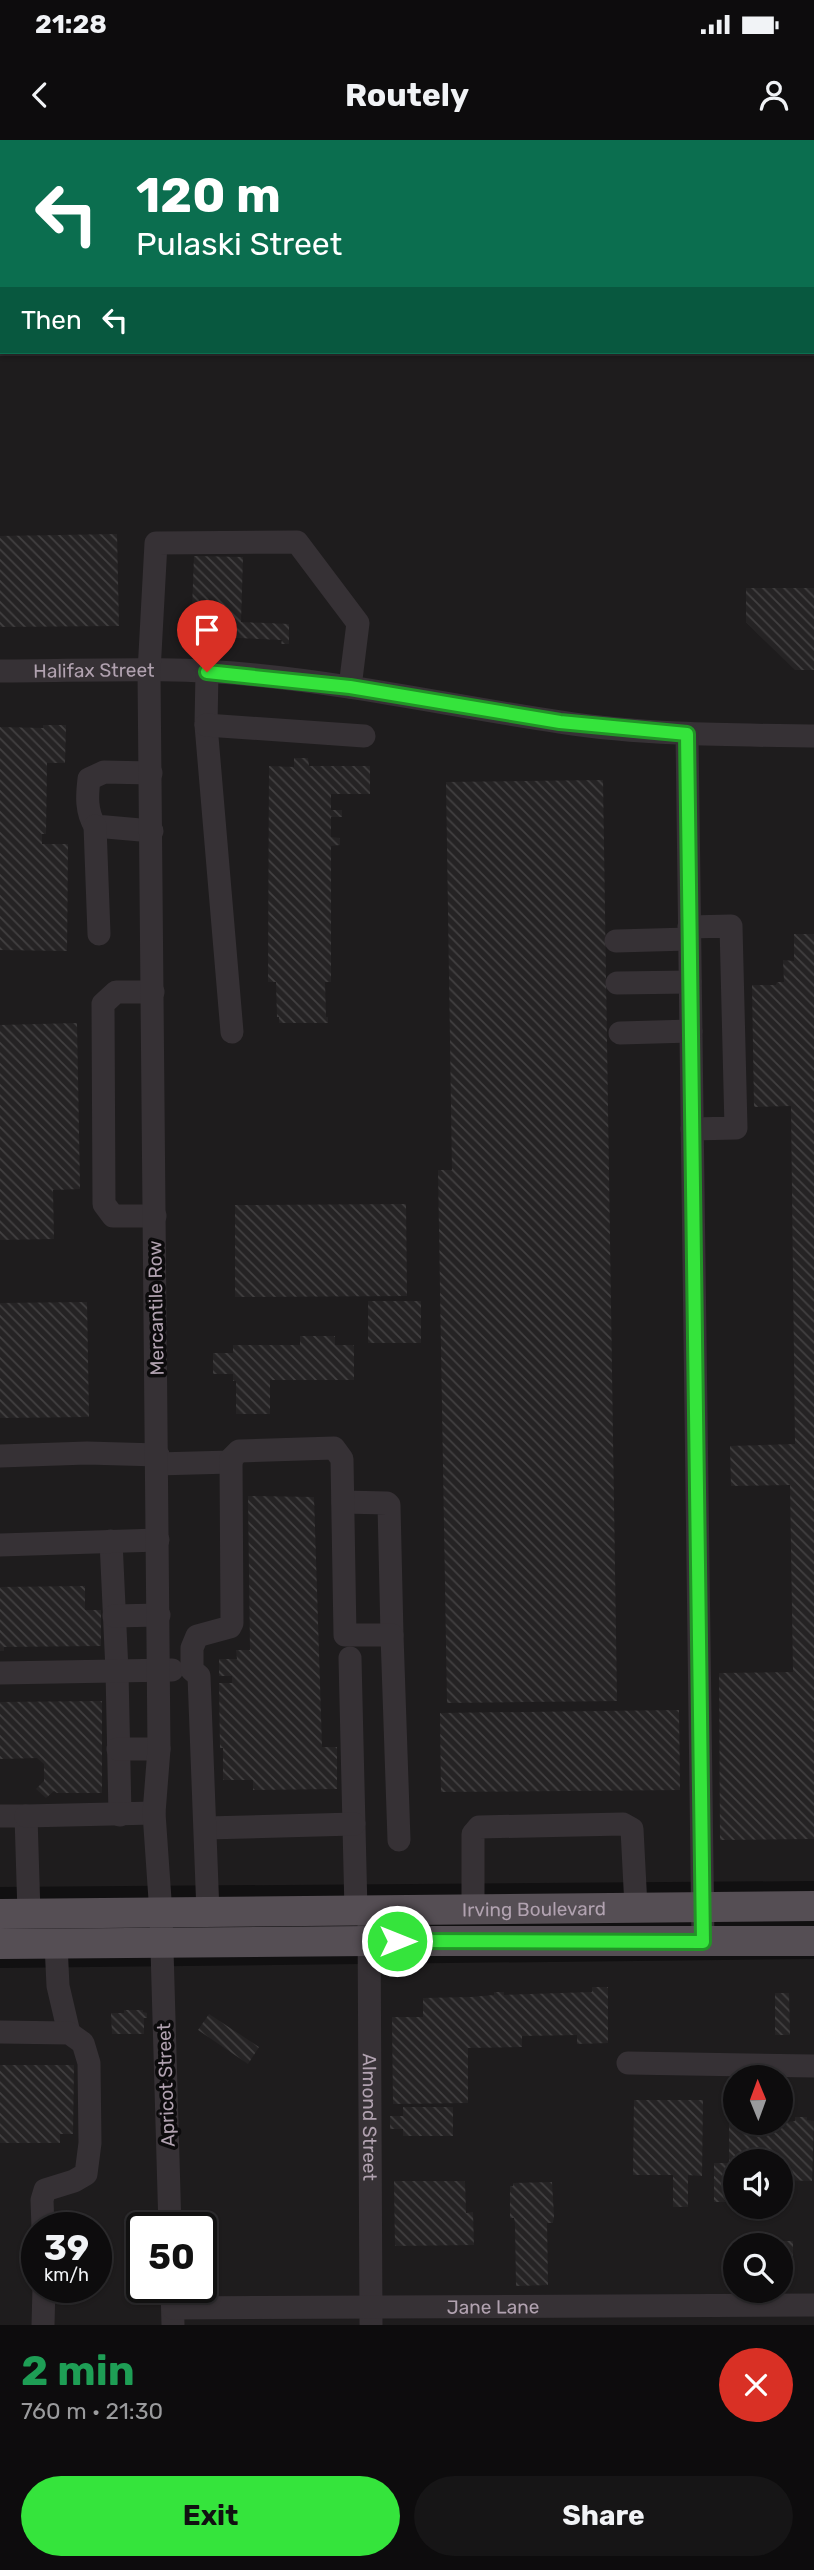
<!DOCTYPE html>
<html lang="en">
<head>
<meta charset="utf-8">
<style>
  body { margin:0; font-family:Rubik,sans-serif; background:#161516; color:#f1f3f6; height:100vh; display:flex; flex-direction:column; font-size:26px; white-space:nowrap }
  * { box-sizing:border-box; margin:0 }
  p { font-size:23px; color:#9a9b9d }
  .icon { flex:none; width:38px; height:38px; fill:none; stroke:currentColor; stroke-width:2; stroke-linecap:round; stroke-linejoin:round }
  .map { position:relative; height:2185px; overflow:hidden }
  .sheet { display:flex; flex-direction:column; background:#0d0c0d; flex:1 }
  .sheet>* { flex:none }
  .banner { position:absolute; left:0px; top:0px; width:816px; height:214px; box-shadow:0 2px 5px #0004,0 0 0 2px #2d2c2e; background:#0b6e4f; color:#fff; overflow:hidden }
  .needle { width:46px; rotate:359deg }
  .controls { position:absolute; left:723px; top:1925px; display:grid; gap:14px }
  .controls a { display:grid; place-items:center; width:70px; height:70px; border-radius:50%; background:#0d0c0d; box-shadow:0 2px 5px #0004,0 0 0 2px #2d2c2e; font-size:35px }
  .speed { position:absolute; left:21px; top:2072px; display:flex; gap:14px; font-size:35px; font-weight:700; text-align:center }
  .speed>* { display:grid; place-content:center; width:91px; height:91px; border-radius:50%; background:#0d0c0d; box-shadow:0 2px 5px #0004,0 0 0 2px #2d2c2e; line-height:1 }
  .speed small { font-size:18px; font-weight:400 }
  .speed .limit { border:4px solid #111; border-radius:10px; background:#fff; color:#111 }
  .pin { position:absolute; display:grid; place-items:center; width:60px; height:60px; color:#fff; margin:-72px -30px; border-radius:50% 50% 50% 0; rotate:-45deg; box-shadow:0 0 7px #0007 }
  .pin .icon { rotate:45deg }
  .me { position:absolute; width:77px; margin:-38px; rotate:90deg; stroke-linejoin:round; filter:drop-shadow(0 0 5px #0008) }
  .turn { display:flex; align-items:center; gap:24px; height:147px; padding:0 21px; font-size:32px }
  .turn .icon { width:91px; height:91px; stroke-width:2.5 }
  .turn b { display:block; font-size:49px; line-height:60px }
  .then { display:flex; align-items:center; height:66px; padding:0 21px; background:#0003; gap:14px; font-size:26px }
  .round { display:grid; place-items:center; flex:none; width:74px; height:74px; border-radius:37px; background:#161516 }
  .headline { display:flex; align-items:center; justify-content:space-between; height:119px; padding:0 21px }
  h1 { font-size:42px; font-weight:700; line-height:52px; color:#1e9e55 }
  .primary-button { display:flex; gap:14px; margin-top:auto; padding:14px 21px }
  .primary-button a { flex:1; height:80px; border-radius:42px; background:#35e43c; color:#111; font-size:28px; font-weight:700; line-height:80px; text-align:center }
  .primary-button a+a { background:#161516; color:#f1f3f6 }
  .status { display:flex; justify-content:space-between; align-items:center; height:49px; padding:0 35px; background:#0d0c0d; direction:ltr }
  .status svg { height:19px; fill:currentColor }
  header { display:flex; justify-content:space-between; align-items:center; height:91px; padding:0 21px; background:#0d0c0d; font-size:32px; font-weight:700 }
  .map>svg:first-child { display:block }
  .built { fill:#1e1c1d; fill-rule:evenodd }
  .building { fill:url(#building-back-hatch) }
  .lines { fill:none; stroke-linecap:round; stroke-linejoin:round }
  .minor { stroke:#363135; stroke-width:23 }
  .major { stroke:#554e54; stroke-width:30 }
  .rail-casing { stroke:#4b444a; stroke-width:8 }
  .rail { stroke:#0c0b0c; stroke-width:5; stroke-dasharray:16; stroke-linecap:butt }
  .route-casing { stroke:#229427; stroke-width:18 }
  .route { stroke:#35e43c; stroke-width:12 }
  .labels { text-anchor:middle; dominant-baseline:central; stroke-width:7; stroke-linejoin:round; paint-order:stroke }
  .street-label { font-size:19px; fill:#b1a2b0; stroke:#0c0b0c }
</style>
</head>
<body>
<div class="status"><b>21:28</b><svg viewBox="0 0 49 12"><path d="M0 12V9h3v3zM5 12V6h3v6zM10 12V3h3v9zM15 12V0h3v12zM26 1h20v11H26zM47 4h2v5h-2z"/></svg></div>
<header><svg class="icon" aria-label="back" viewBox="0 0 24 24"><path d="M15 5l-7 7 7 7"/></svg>Routely<svg class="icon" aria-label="person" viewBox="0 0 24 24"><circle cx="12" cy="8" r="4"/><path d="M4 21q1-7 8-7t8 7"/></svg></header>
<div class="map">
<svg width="814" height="2185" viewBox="0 0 814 2185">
  <defs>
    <pattern id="building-back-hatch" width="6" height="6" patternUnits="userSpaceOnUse" patternTransform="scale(1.75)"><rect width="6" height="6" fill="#252324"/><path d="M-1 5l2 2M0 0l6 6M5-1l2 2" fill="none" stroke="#424041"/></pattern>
  </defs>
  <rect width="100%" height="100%" fill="#111011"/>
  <path class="built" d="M0,0H814V1741L0,1747ZM2,2H814V212H2Z
    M814,1819V2185H0V1828ZM735,1937H780V1983H735ZM735,2021H780V2067H735ZM37,2088H96V2147H37ZM142,2088H201V2147H142ZM735,2105H780V2151H735Z"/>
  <path class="building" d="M117,394L119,486L0,487V396Z
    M194,416L243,417L241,482L289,484V504H281L282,500L191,496Z
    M746,448H814V530H795L746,482Z
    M43,585H66L65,623H47L46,694H42V704H68L67,811L0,810V587L43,588Z
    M294,618H308L309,626H370V654H331V670H342V677H331V697L340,698V705L331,706V842H325L326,877H328V883H279V877H277L276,842H268L269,626L294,627Z
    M603,640L617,1561L447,1563L438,1030H452L446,642Z
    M794,794H814V1699L720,1700L719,1533L793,1532L790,1345L731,1346L730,1306L795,1304L791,966L754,967L752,845H776L777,842H784L783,820L794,821Z
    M77,883L80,1049L53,1050L54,1099L0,1100V885Z
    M406,1064L407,1156L235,1157V1065Z
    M368,1161H421V1203H368Z
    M87,1162L89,1277L0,1278V1163Z
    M300,1196H335V1205H354V1240H270V1274H236V1241H233V1234H213V1213H233V1205H300Z
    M248,1356L314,1357L322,1607H337V1649L253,1650V1640H223V1608H220L219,1543H232V1536H219V1519H237L236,1510H250Z
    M85,1446V1470H101V1506L4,1507V1511H0V1447Z
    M102,1561V1653H57L54,1651L46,1658L36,1649L44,1641V1624L37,1618L0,1619V1562Z
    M679,1570L680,1650L441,1652L440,1573Z
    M592,1847H608V1903L577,1904V1895L522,1896V1907L468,1908V1963L393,1964L392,1877H423V1858L471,1857L494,1855V1852H504V1855L592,1852Z
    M775,1853H789L790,1895H775Z
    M124,1870H143V1872L147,1873V1878H144V1894H112L111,1873H124Z
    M209,1874L259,1907L248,1924L198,1890Z
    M0,1925H74L73,1994H60V2003H0Z
    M634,1960H703L702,2036L688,2035V2067H673V2035H633Z
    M403,1967H453V1996H403V1989H390V1976H403Z
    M729,1975H735V1983H780L795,1981V1977H807V1980L814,1981L812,2041L780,2040V2021H735V2062H714V2023H729Z
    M394,2041H465L466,2073L473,2072L474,2105L395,2106Z
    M552,2042L554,2076L553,2083H547L548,2145L516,2146L515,2083L514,2078H510V2046H513V2043Z
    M740,2101H793V2141H780V2105H740Z"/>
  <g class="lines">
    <g class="minor">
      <path d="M251,0L259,2"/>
      <path d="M783,0L785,2"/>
      <path d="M325,2L336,0"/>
      <path id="s1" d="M0,531C84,531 171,526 255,535C357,545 458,567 560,582C644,595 729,595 814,596"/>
      <path d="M207,532L206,585L232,892"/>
      <path d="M206,585L364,596"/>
      <path d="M687,594L703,1802"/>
      <path d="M151,633L104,632L89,639C87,656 86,671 95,686L152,691"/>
      <path d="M95,686L99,794"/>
      <path d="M689,787L731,786L736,988L692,989"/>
      <path d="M616,801L689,799"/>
      <path d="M617,843L690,842"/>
      <path d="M153,852H116L103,864L104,1064L113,1076H155"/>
      <path d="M620,893L691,891"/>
      <path d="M0,1316L87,1313L158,1315"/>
      <path d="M157,1324L231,1322"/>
      <path d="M343,1362L387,1363L389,1365L392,1495"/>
      <path d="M111,1401L117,1531L120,1675"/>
      <path d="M0,1405L158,1400"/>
      <path d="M114,1476L159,1475"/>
      <path d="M350,1518L356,1771"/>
      <path d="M0,1533L172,1530"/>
      <path d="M118,1609H159"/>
      <path d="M0,1676H26L29,1774"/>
      <path d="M26,1676L154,1673"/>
      <path d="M206,1688L354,1684"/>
      <path d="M473,1770V1694L479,1687L623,1684L632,1689L636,1767"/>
      <path id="s2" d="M369,1771L371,2185"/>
      <path d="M208,1773L199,1536L192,1530V1508L197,1496L230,1487L232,1483L231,1319L239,1311L334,1308L342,1319L345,1495H392L399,1700"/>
      <path d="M56,1804L58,1846L69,1893"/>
      <path d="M0,1892L69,1893L83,1903L89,1923L90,2003L86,2034L74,2041L45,2050L42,2060L43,2088"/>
      <path d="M628,1923L814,1926"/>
      <path d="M170,2088L161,1774L154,1673L159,1609L149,532L156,403L297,402L358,483L350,547"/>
      <path d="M172,2147L173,2185"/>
      <path id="s3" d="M173,2168L814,2165"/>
      <path d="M43,2185L44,2147"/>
    </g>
    <g class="major">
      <path id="s4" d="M0,1774L814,1766"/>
      <path d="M0,1804L370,1801H814"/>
    </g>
    <defs>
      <path id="rail" d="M0,182H2
        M0,194H2"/>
    </defs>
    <use href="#rail" class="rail-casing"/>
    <use href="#rail" class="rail"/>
  </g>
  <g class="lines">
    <defs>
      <path id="route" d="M207,532L350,547L560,582L687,594L703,1802L397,1801"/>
    </defs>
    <use href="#route" class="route-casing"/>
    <use href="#route" class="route"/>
  </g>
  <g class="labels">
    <g class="street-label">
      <text stroke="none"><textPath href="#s1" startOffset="94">Halifax Street</textPath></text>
      <text transform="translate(156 1168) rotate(-91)">Mercantile Row</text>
      <text stroke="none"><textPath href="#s4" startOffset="534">Irving Boulevard</textPath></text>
      <text transform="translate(166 1945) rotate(-92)">Apricot Street</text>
      <text stroke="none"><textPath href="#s2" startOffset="206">Almond Street</textPath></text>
      <text stroke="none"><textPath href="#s3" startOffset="320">Jane Lane</textPath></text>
    </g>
  </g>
</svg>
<div class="controls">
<a><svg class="needle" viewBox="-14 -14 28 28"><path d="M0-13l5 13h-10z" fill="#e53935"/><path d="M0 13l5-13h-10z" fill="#9a9b9d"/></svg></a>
<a><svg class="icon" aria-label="sound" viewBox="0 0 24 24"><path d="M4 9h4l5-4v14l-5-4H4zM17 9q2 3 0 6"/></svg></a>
<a><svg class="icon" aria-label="search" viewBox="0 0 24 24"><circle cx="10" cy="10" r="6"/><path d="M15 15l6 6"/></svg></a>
</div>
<div class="speed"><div>39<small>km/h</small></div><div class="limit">50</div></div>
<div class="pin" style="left:207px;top:532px;background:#d93025"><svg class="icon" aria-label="arrive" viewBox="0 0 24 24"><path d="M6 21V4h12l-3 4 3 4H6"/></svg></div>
<svg class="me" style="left:397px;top:1801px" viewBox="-20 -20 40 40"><circle r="17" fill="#35e43c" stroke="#fff" stroke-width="3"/><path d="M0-11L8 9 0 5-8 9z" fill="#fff"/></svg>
<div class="banner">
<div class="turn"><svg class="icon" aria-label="left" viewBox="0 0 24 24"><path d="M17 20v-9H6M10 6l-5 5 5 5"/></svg><div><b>120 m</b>Pulaski Street</div></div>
<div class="then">Then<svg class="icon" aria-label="left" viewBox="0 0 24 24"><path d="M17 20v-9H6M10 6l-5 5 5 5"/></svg></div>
</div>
</div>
<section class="sheet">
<div class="headline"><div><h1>2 min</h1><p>760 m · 21:30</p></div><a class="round" style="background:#d93025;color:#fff"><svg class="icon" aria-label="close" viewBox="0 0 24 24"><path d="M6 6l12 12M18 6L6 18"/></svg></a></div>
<div class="primary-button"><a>Exit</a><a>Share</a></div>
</section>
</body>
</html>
